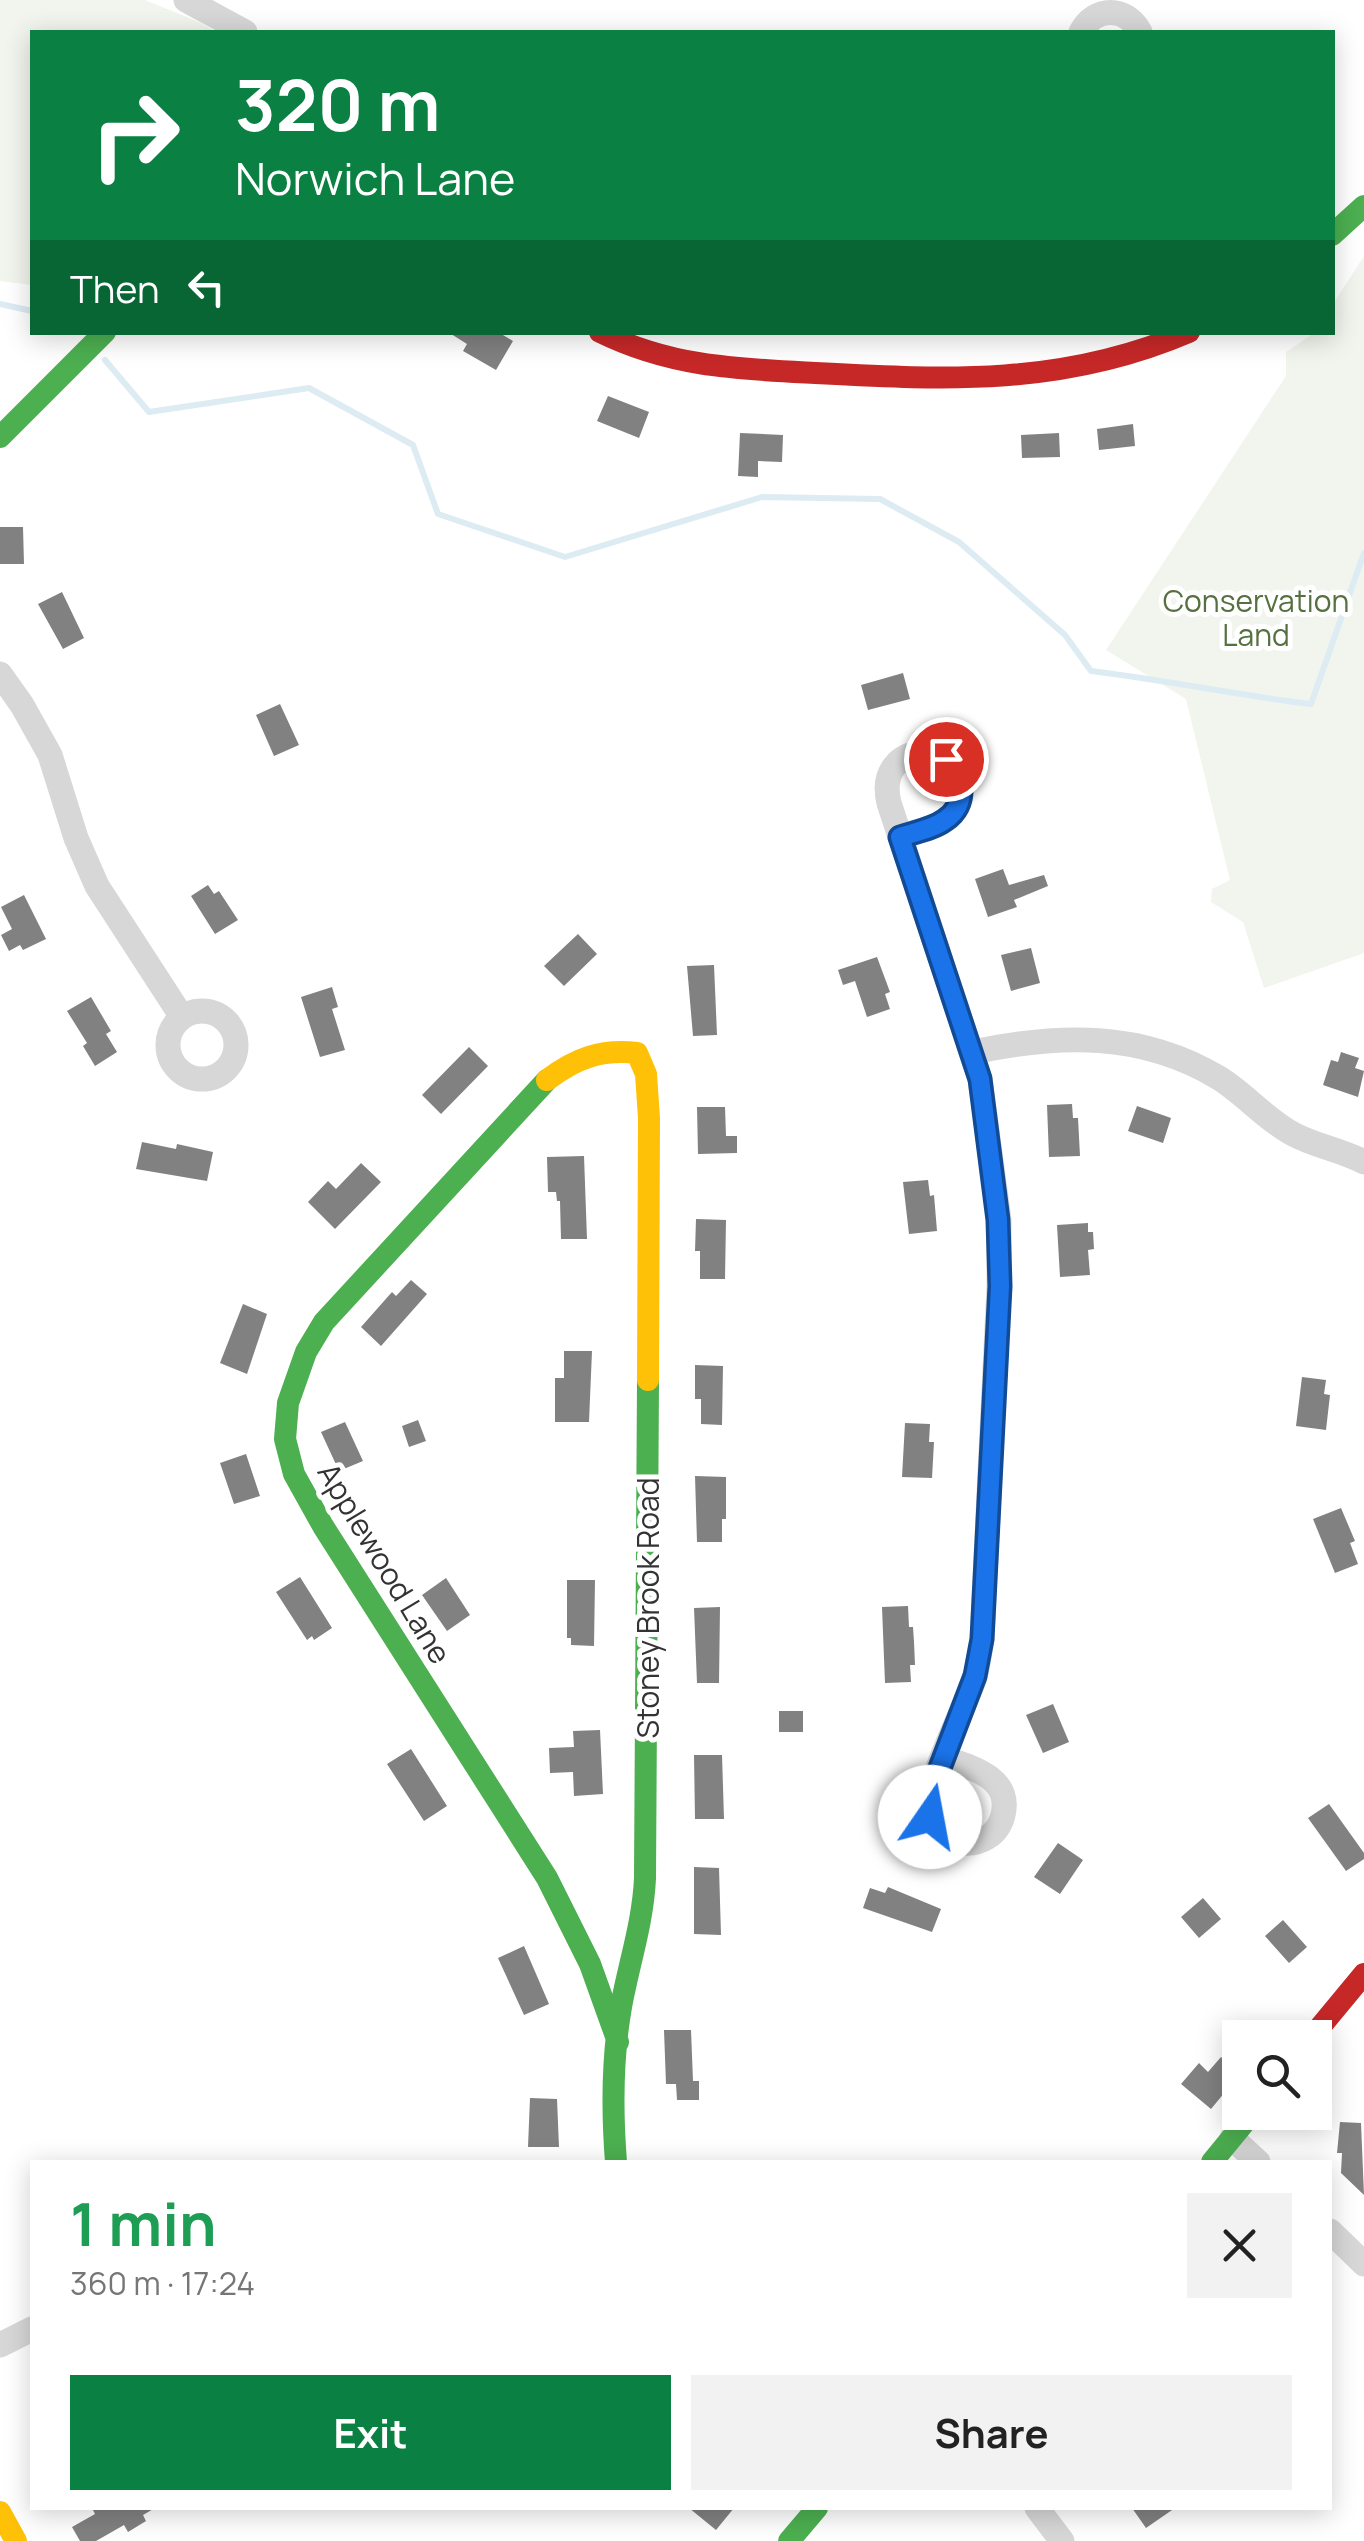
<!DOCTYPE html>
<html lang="en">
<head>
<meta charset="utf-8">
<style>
  body { margin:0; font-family:Manrope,sans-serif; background:#f2f2f2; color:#222; height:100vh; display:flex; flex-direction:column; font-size:38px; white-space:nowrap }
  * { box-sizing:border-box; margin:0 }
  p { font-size:32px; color:#767676 }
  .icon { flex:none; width:55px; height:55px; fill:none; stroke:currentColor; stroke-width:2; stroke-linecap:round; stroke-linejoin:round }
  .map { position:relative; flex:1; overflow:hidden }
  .sheet { position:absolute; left:30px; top:2160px; width:1302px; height:350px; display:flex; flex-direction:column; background:#fff; border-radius:0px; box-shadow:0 5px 25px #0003 }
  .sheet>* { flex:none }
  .hud { position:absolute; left:30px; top:30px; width:1305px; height:305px; border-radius:0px; box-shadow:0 5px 25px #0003; background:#0b8043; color:#fff; overflow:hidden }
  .buttons { position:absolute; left:1222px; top:2020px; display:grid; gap:20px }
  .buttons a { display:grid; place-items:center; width:110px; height:110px; border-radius:0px; background:#fff; box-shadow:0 5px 25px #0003; font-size:50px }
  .pin { position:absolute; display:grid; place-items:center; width:85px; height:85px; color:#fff; margin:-42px; border:5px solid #fff; border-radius:50%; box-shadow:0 2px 10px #0007 }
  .me { position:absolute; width:110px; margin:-55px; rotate:12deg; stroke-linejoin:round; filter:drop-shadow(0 0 8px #0008) }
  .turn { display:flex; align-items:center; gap:35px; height:210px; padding:0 40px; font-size:45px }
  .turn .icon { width:130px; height:130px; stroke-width:2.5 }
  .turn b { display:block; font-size:70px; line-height:85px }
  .then { display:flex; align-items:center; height:95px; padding:0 40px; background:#0003; gap:20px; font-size:38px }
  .round { display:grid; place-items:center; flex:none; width:105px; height:105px; border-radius:0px; background:#f2f2f2 }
  .headline { display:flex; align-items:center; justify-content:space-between; height:170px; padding:0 40px }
  h1 { font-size:60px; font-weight:700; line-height:75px; color:#1e9e55 }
  .action { display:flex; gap:20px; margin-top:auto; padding:20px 40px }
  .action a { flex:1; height:115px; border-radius:0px; background:#0b8043; color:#fff; font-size:40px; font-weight:700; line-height:115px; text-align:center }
  .action a+a { background:#f2f2f2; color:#222 }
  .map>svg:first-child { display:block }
  .green { fill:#f1f5ed }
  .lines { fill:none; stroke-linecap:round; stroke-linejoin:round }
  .stream { stroke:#ddebf3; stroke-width:6 }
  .building { fill:#818181 }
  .street { stroke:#d7d7d7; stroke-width:25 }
  .fast { stroke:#4caf50; stroke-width:22 }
  .slow { stroke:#ffc107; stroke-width:22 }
  .jam { stroke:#c62828; stroke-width:22 }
  .route-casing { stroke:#114b97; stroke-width:25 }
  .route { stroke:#1a73e8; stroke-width:18 }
  .labels { text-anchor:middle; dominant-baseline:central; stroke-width:10; stroke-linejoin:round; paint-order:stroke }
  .park-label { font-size:30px; fill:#56703f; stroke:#fff }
  .street-label { font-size:30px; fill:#333; stroke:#fff }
</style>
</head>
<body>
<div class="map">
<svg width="1364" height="2541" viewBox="0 0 1364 2541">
  <rect width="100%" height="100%" fill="#fff"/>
  <path class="green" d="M0,0H145L199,22L216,32H32V285L0,281Z
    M1364,256V953L1264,988L1243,922L1211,902L1212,889L1230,880L1186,699L1106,650L1286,376V352L1314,333L1332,332L1333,304Z"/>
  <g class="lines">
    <path class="stream" d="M0,304L32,311
      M105,360L149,412L309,388L413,445L438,514L565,557L762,497L880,499L959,542L1065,635L1091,671C1165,680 1236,695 1311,704L1364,553"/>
  </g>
  <path class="building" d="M448,332H498L513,341L496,370L463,351L467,344Z
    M608,396L649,412L639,438L597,421Z
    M1133,424L1135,446L1099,450L1097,429Z
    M740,433L783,435L782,462L758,461V477L738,476Z
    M1059,433L1060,457L1022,458L1021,435Z
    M0,527H23L24,564H0Z
    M62,592L84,638L63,649L38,604Z
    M903,673L910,699L868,710L861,685Z
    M280,704L299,745L274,756L256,715Z
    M1003,869L1009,885L1044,875L1048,886L1014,900L1017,907L988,917L975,879Z
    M208,885L214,894L219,891L238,920L215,934L191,896Z
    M24,895L46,939L23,950L20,945L9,951L1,935L12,929L1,907Z
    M578,934L597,954L564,986L544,966Z
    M1031,948L1040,983L1011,991L1001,955Z
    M877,957L890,992L885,994L890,1009L867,1017L855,981L843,985L838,970Z
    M714,965L717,1035L693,1036L687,966Z
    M332,987L338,1007L332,1009L345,1050L320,1057L301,997Z
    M91,997L111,1031L106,1034L117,1052L95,1066L83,1046L87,1043L67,1011Z
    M469,1047L488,1066L441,1114L422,1095Z
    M1341,1052L1359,1058L1355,1068L1364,1071L1358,1097L1323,1085L1331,1060L1338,1062Z
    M1072,1104L1073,1118H1078L1080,1156L1049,1157L1047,1105Z
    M1137,1106L1171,1118L1163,1143L1128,1131Z
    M697,1107H725L726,1136H737V1153L698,1154Z
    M142,1142L176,1149L177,1144L213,1152L207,1181L136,1169Z
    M584,1156L587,1239H561L560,1201H557L556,1192H548L547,1157Z
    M361,1163L381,1182L335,1229L308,1202L328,1181L336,1189Z
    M928,1180L930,1196L934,1195L937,1231L909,1234L903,1182Z
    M696,1219L726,1220L725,1279H700V1251H695Z
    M1088,1223V1232H1093L1094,1249L1088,1250L1090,1275L1060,1277L1057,1225Z
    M411,1280L427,1294L381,1346L361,1327L392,1292L396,1296Z
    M243,1304L267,1314L247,1374L220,1363Z
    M564,1351H592L589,1422H555V1378H564Z
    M695,1365L723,1366L722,1425L701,1424V1399H695Z
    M1302,1377L1326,1380L1324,1394L1330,1395L1326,1430L1296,1426Z
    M418,1420L426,1441L409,1447L402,1426Z
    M345,1422L363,1461L339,1471L321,1432Z
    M905,1423L930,1424L929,1442H934L932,1478L902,1477Z
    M246,1454L260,1496L234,1504L220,1463Z
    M695,1476L726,1477V1519H722V1542H697Z
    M1341,1508L1355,1541L1350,1543L1358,1564L1335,1573L1313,1519Z
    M300,1577L332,1628L314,1640L312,1636L307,1640L276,1592Z
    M446,1578L470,1615L447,1631L422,1595Z
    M567,1580H595L594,1646L571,1645V1638H567Z
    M908,1606L909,1627H913L914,1642L915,1665H910L911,1682L885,1683L882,1607Z
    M720,1607L719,1683H697L694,1608Z
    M1053,1704L1069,1742L1043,1753L1026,1715Z
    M779,1711H803V1732H779Z
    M600,1730L603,1794L574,1796L573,1772L550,1773L549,1748L574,1747L573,1731Z
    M411,1749L447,1806L424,1821L387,1764Z
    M694,1755H722L724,1819H695Z
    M1329,1804L1364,1853V1859L1346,1871L1308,1818Z
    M1058,1843L1083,1860L1060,1894L1034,1877Z
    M694,1867L719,1868L721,1935L694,1934Z
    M888,1887L941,1909L932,1932L863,1908L870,1888L885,1893Z
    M1203,1898L1221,1919L1199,1938L1181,1917Z
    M1283,1920L1307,1947L1289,1963L1265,1936Z
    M524,1946L549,2004L524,2015L498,1958Z
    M664,2030H691L693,2081H699V2100H677L676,2084H666Z
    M1221,2057L1240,2074L1211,2109L1181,2084L1199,2063L1208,2072Z
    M530,2098L557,2099L559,2147H528Z
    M1340,2122L1361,2123L1364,2195L1341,2173L1342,2153H1337Z
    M92,2508H155L143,2515L146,2521L128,2532L124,2525L96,2541H80L72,2527L95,2514Z
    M689,2508H734L716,2530Z
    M1132,2508H1175L1146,2528Z"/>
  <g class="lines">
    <path class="street" d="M186,0L245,32
      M1081,32C1095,6 1126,6 1140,32
      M0,674L22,705L50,755L76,838L97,886L182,1017
      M900,837C915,832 933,829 945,820C954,814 960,804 961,794C968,737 873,738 889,803L980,1079L999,1220V1286L982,1639C980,1652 978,1665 975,1677C965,1708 927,1781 928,1808C931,1851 993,1856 1003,1815C1012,1777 970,1767 944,1758
      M168 1045a34 34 0 1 1 68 0a34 34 0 1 1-68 0Z
      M973,1052C1059,1034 1141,1031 1219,1078C1245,1094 1265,1119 1293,1134C1315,1146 1341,1150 1364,1162
      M1232,2138L1258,2162
      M1330,2231L1364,2264
      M0,2345L32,2329
      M1037,2508L1062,2541"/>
    <path class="fast" d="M1332,235L1364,206
      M0,437L105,332
      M547,1080L324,1322L306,1352L288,1403L285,1439L294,1474L323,1526L547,1878L590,1964L618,2042
      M616,2162C612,2111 612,2058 621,2007C629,1963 643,1923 645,1878L648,1380
      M1212,2162L1253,2112
      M789,2541L817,2508"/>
    <path class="slow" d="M547,1080C576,1058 601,1049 637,1053L646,1074L649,1118L648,1380
      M0,2512L16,2541"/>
    <path class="jam" d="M600,332C671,367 737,369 815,373C949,380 1063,386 1189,332
      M1311,2038L1364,1974"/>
  </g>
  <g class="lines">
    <defs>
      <path id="route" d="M930,1817V1794L975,1676L982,1639L1000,1286L998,1220L980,1079L900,837C915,832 933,829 945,820C968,805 964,775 946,759"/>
    </defs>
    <use href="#route" class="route-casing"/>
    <use href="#route" class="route"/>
  </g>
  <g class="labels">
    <g class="park-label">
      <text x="1256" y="600">Conservation<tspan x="1256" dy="34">Land</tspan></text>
    </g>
    <g class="street-label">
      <text transform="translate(385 1563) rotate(59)">Applewood Lane</text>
      <text transform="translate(647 1608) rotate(-90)">Stoney Brook Road</text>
    </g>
  </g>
</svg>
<div class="buttons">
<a><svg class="icon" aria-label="search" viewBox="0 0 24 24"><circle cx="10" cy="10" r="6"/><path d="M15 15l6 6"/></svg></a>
</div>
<div class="pin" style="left:946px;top:759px;background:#d93025"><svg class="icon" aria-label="arrive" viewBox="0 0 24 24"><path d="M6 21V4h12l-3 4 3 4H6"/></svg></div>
<svg class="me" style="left:930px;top:1817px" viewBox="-20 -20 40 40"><circle r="19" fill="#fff"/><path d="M0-13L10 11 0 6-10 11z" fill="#1a73e8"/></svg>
<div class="hud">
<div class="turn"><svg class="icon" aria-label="right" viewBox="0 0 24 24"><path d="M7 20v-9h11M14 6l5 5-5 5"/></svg><div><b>320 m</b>Norwich Lane</div></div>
<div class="then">Then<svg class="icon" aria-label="left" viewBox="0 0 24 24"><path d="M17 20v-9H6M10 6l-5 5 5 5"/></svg></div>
</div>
<section class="sheet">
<div class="headline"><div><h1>1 min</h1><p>360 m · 17:24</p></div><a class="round"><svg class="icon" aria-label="close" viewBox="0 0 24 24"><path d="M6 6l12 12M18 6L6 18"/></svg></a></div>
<div class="action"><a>Exit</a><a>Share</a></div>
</section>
</div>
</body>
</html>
